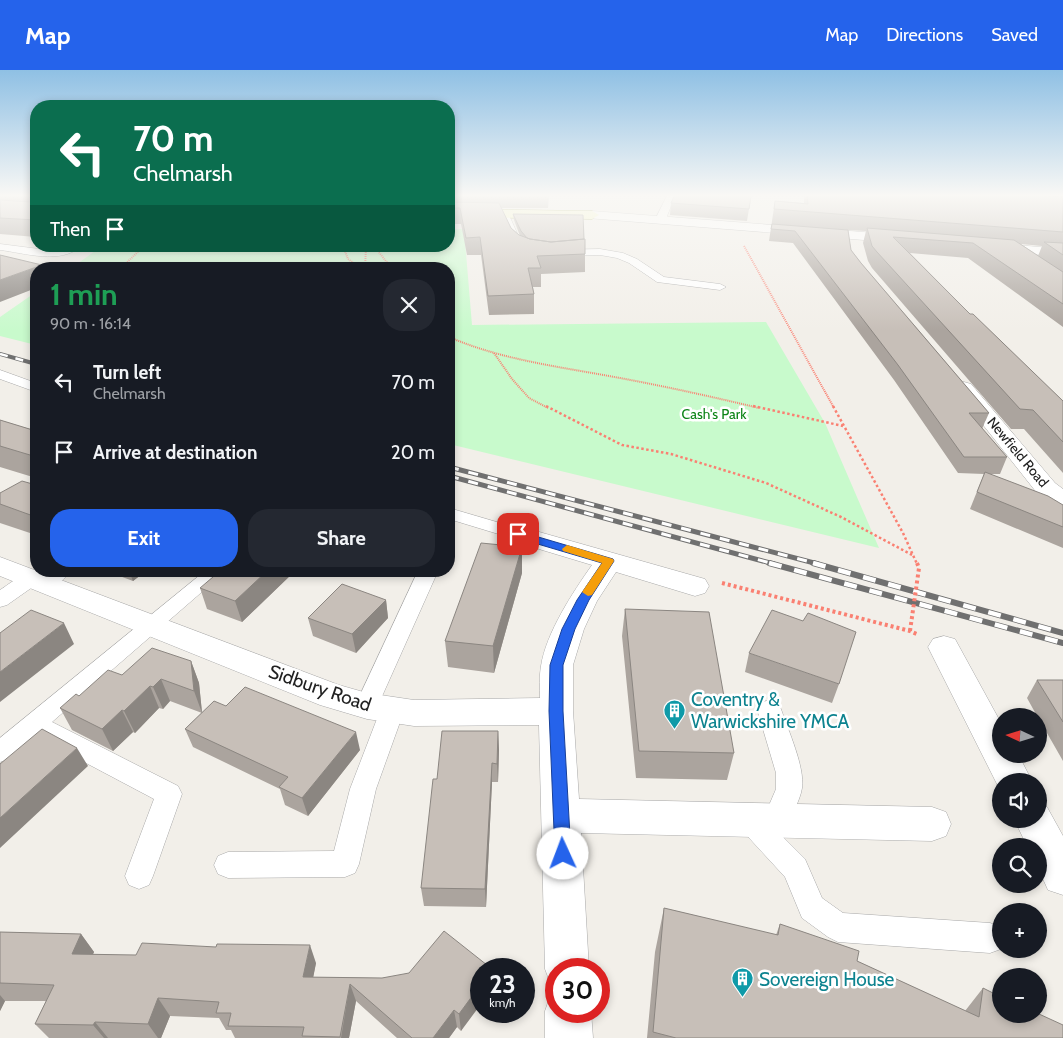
<!DOCTYPE html>
<html lang="en">
<head>
<meta charset="utf-8">
<style>
  body { margin:0; font-family:Cabin,sans-serif; background:#242831; color:#f1f3f6; height:100vh; display:flex; flex-direction:column; font-size:19px; white-space:nowrap }
  * { box-sizing:border-box; margin:0 }
  p { font-size:16px; color:#9ea1a6 }
  .icon { flex:none; width:28px; height:28px; fill:none; stroke:currentColor; stroke-width:2; stroke-linecap:round; stroke-linejoin:round }
  .map { position:relative; flex:1; overflow:hidden }
  .side { position:absolute; left:30px; top:192px; width:425px; height:315px; display:flex; flex-direction:column; background:#171b24; border-radius:20px; box-shadow:0 2px 8px #0003 }
  .side>* { flex:none }
  .banner { position:absolute; left:30px; top:30px; width:425px; height:152px; border-radius:20px; box-shadow:0 2px 8px #0003; background:#0b6e4f; color:#fff; overflow:hidden }
  .needle { width:32px; rotate:274deg }
  .fabs { position:absolute; left:992px; top:638px; display:grid; gap:10px }
  .fabs a { display:grid; place-items:center; width:55px; height:55px; border-radius:50%; background:#171b24; box-shadow:0 2px 8px #0003; font-size:25px }
  .speed { position:absolute; left:470px; top:888px; display:flex; gap:10px; font-size:25px; font-weight:700; text-align:center }
  .speed>* { display:grid; place-content:center; width:65px; height:65px; border-radius:50%; background:#171b24; box-shadow:0 2px 8px #0003; line-height:1 }
  .speed small { font-size:12px; font-weight:400 }
  .speed .limit { border:8px solid #d22; background:#fff; color:#111 }
  .pin { position:absolute; display:grid; place-items:center; width:42px; height:42px; color:#fff; margin:-21px; border-radius:10px; box-shadow:0 2px 8px #0006 }
  .me { position:absolute; width:55px; margin:-28px; rotate:358deg; stroke-linejoin:round; filter:drop-shadow(0 0 4px #0008) }
  .turn { display:flex; align-items:center; gap:18px; height:105px; padding:0 20px; font-size:22px }
  .turn .icon { width:65px; height:65px; stroke-width:2.5 }
  .turn b { display:block; font-size:35px; line-height:42px }
  .then { display:flex; align-items:center; height:48px; padding:0 20px; background:#0003; gap:10px; font-size:19px }
  .round { display:grid; place-items:center; flex:none; width:52px; height:52px; border-radius:20px; background:#242831 }
  .overview { display:flex; align-items:center; justify-content:space-between; height:85px; padding:0 20px }
  h1 { font-size:30px; font-weight:700; line-height:38px; color:#1e9e55 }
  .action { display:flex; gap:10px; margin-top:auto; padding:10px 20px }
  .action a { flex:1; height:58px; border-radius:20px; background:#2563eb; color:#fff; font-size:20px; font-weight:700; line-height:58px; text-align:center }
  .action a+a { background:#242831; color:#f1f3f6 }
  ul { padding:0; list-style:none }
  li { display:flex; align-items:center; gap:15px; height:70px; padding:0 20px }
  li div { flex:1 }
  li b { display:block; font-size:19px }
  li em { font-style:normal }
  header { display:flex; align-items:center; gap:30px; box-sizing:border-box; height:70px; padding:0 25px; background:#2563eb; color:#fff }
  header strong { font-size:24px }
  nav { display:flex; gap:28px; margin-inline-start:auto; font-size:18px }
  .map>svg:first-child { display:block }
  .park { fill:#c8facc }
  .lines { fill:none; stroke-linecap:round; stroke-linejoin:round }
  .lane-casing { stroke:#a9a9a9; stroke-width:1 }
  .street-casing { stroke:#a9a9a9; stroke-width:1 }
  .secondary-casing { stroke:#707d05; stroke-width:1 }
  .path-far2 { stroke:#fa8072; stroke-width:2; stroke-dasharray:1 1; stroke-linecap:butt }
  .path-far1 { stroke:#fa8072; stroke-width:2.5; stroke-dasharray:2.5 2.5; stroke-linecap:butt }
  .path { stroke:#fa8072; stroke-width:4; stroke-dasharray:3 3; stroke-linecap:butt }
  .lane { fill:#fff; fill-rule:evenodd }
  .street { fill:#fff; fill-rule:evenodd }
  .secondary { fill:#f7fabf; fill-rule:evenodd }
  .rail-far2-casing { stroke:#707070; stroke-width:4 }
  .rail-far1-casing { stroke:#707070; stroke-width:5 }
  .rail-casing { stroke:#707070; stroke-width:6 }
  .rail-far2 { stroke:#fff; stroke-width:2.5; stroke-dasharray:8; stroke-linecap:butt }
  .rail-far1 { stroke:#fff; stroke-width:3; stroke-dasharray:10; stroke-linecap:butt }
  .rail { stroke:#fff; stroke-width:4.5; stroke-dasharray:13; stroke-linecap:butt }
  .path-bridge { stroke:#fa8072; stroke-width:4; stroke-dasharray:3 3; stroke-linecap:butt }
  .wall { fill:#aba49e; fill-rule:evenodd }
  .shaded-wall { fill:#8b8681 }
  .building { fill:#c7bfb8; stroke:#8b8681 }
  .route { fill:#2563eb; stroke:#184099 }
  .slow { fill:#f59e0b }
  .labels { text-anchor:middle; dominant-baseline:central; stroke-width:5; stroke-linejoin:round; paint-order:stroke }
  .far-park-label { font-size:14px; fill:#0c8416; stroke:#fff }
  .far-street-label { font-size:14px; fill:#222; stroke:#fff }
  .near-street-label { font-size:19px; fill:#222; stroke:#fff }
  .near-culture-label { font-size:19px; fill:#0d838f; stroke:#fff; text-anchor:start }
</style>
</head>
<body>
<header>
<strong>Map</strong>
<nav><a>Map</a><a>Directions</a><a>Saved</a></nav>
</header>
<div class="map">
<svg width="1063" height="968" viewBox="0 0 1063 968">
  <rect width="100%" height="100%" fill="#f2efe9"/>
  <path class="park" d="M449,159H464L472,255L766,252L825,353L879,478L449,374V199H70L102,176H449Z
    M36,222V275L0,266V247Z"/>
  <g class="lines">
    <defs>
      <path id="lane" d="M667,126H675L667,146L670,150L665,153L662,152L657,146Z
        M504,142L509,145L521,172L529,179L528,181H520L512,174L499,145Z
        M0,174L55,181L68,176H81C61,195 25,183 0,180Z
        M600,179L623,183L637,189L664,207L720,214L726,217L720,220L657,212L629,193L617,188L600,185L561,186L556,183L561,180Z
        M0,300L36,313V322L0,309Z
        M449,438L524,460L527,464L524,468L518,470L449,449Z
        M48,501H70C63,512 49,523 36,520L34,516L7,535L0,537V520C11,513 23,501 37,505L39,508Z
        M205,501H226L52,652L178,716L182,724L153,806L149,815L139,819L129,815L125,806L154,729L35,666L9,689L0,692V668Z
        M418,501H438L375,642L367,645L359,642L355,636Z
        M769,630L777,633L781,639C788,660 805,697 802,718C800,731 791,746 785,758L777,761L805,789L822,828L843,843L990,853L1001,857V879L990,883L838,872L828,867L802,848L785,807L740,758L736,750L740,742L749,738L758,742L764,747L776,719V703L757,639L761,633Z
        M392,632L400,635L404,641L376,719L359,794L355,803L345,807L228,808L218,804L214,795L218,786L228,782L334,781L350,719L380,641L384,635Z"/>
      <path id="street" d="M592,141L902,165L907,166L909,169L907,172L902,173L587,148L585,145L587,142Z
        M992,173L1063,179V187L987,180L985,177L987,174Z
        M964,312L971,314L1055,413L1063,419V439L1054,436L1037,423L957,322L954,318L957,314Z
        M518,456L705,509L709,516L705,523L695,526L616,502L597,531L584,559L573,595V641L579,729L932,737L946,742L951,754L946,766L932,771L581,763L589,899H556V917L551,915L545,899L539,655L414,656L367,649L320,635L0,506V487L339,615L367,623L414,630L540,628C540,618 539,607 541,596C546,563 573,522 592,495L509,470L505,464L509,458Z
        M944,566L955,569L1001,653V684H1018L1032,711H1001V722L928,577L933,569Z
        M1039,734L1047,737L1063,766V825L1048,820L1039,800V776H1027L1014,749H1039Z
        M556,923V941H591L593,968H545V941L551,924Z"/>
      <path id="secondary" d="M449,139L592,141L599,145L592,149L449,147Z"/>
    </defs>
    <use href="#lane" class="lane-casing"/>
    <use href="#street" class="street-casing"/>
    <use href="#secondary" class="secondary-casing"/>
    <path class="path-far2" d="M343,176L348,189L362,199
      M374,176L389,195
      M744,176L834,338
      M120,199L144,176
      M365,199L366,177L368,176
      M449,267C500,289 554,296 609,306C659,315 709,326 759,338
      M494,283L512,309L529,328L548,338"/>
    <path class="path-far1" d="M546,336L622,375L671,384L766,413L841,447L914,486
      M753,336L843,356
      M833,336L903,463L917,494"/>
    <path class="path" d="M917,493L919,498
      M722,513L910,561L919,565"/>
    <use href="#lane" class="lane"/>
    <use href="#street" class="street"/>
    <use href="#secondary" class="secondary"/>
    <defs>
      <path id="rail-far2" d="M0,284L36,294"/>
      <path id="rail-far1" d="M449,397L818,494
        M449,406L774,494"/>
      <path id="rail" d="M769,493L1063,573
        M813,493L1063,563"/>
    </defs>
    <use href="#rail-far2" class="rail-far2-casing"/>
    <use href="#rail-far1" class="rail-far1-casing"/>
    <use href="#rail" class="rail-casing"/>
    <use href="#rail-far2" class="rail-far2"/>
    <use href="#rail-far1" class="rail-far1"/>
    <use href="#rail" class="rail"/>
    <path class="path-bridge" d="M910,561L919,498"/>
  </g>
  <path class="wall" d="M0,126H36V167L0,164Z
    M449,126H549L548,138H501L511,158L520,166L514,150L513,144L584,169L585,184V202L541,204V217H533L534,224V244L489,245L481,185H467L461,154H449Z
    M751,126L747,151L670,145L671,133Z
    M804,126H1063V257L968,188L910,183L970,244L1063,331V403L1024,359H1011L872,198L868,191L863,173L866,161L848,160L851,180L861,193L989,343L982,359L1007,387L1000,404H990L1063,435V478L970,439L984,404L958,403L894,310L793,173L769,171L775,131L804,133ZM1021,174L1042,176L1038,186Z
    M0,350L36,361V408L0,397Z
    M36,415V465L0,453V423Z
    M522,477V503L494,603L448,597L445,571Z
    M106,501H146L133,511Z
    M295,501L242,552L207,539L200,518Z
    M386,530L388,548L356,583L313,566L308,548Z
    M625,539L734,683L727,710L636,708L622,566Z
    M749,583L839,614L832,633L745,602Z
    M191,591L199,613L202,642L226,636L360,680L308,746L285,735L280,719L193,677L185,659L202,643L170,631L163,639L159,638L135,663L133,662L113,681L72,660L60,638L79,626L122,605Z
    M1037,610H1063V691L1039,649V646H1037L1027,628Z
    M498,661L499,680L498,712H492L486,837L424,836L421,818Z
    M664,838L776,865L780,854L857,891L965,941L983,918L1063,968H647L655,882Z
    M0,862L81,864L94,882L93,884L316,893L313,907L382,908L492,899L461,961L457,957L449,968H397L356,931L349,968H235L231,960H226L219,948L170,946L161,968H49L35,954L46,931H5L0,941Z"/>
  <path class="shaded-wall" d="M42,195L43,199H36V218L0,232V210Z
    M36,382V399L30,385Z
    M522,477V503L494,603L493,576Z
    M129,501H146L133,511Z
    M267,501H295L242,552L235,531Z
    M386,530L388,548L356,583L352,564Z
    M64,553L74,574L0,632V602Z
    M191,591L199,613L202,643L194,621Z
    M161,609L170,631L163,639L153,617Z
    M150,616L159,638L135,663L124,641Z
    M122,640L133,662L113,681L102,659Z
    M498,661L499,680L498,712L497,694Z
    M356,662L360,680L308,746L302,728Z
    M77,678L88,696L0,778V748Z
    M492,693V712L486,837L485,819Z
    M81,864L94,882L85,901L72,884Z
    M310,875L316,893L310,924L303,907Z
    M350,914L356,931L349,968H341Z
    M481,914V934L461,961L459,944Z
    M0,925L5,931L0,941Z
    M158,928L170,946L161,968H158L148,954Z
    M454,940L457,957L449,968H433Z
    M95,952L108,968H104L93,955Z"/>
  <path class="building" d="M31,126H36V150L0,148V130L31,132Z
    M674,126H751L749,139L671,133Z
    M807,126H1045L1063,127V162L774,139L775,131L808,134Z
    M449,132L499,133L511,158L519,165L530,169L551,172L585,169V184L537,186L541,198H528L534,224L488,226L480,167L466,168L460,138H449Z
    M513,144L583,145L584,169L551,172L530,169L527,168L521,161Z
    M772,154L848,160L851,180L861,193L989,343H969L1007,387H964L898,295L795,161L771,159Z
    M867,158L1014,170L1063,202V234L973,173L893,167L970,244H973L1063,331V372L1033,340L1020,339L877,182L872,176Z
    M1044,172L1063,173V185Z
    M0,185L42,195L0,210Z
    M0,350L36,361V382L30,385L0,376Z
    M985,402L1048,426L1063,435V457L977,422Z
    M22,411L36,415V447L0,434V423Z
    M481,473L522,477L493,576L445,571Z
    M220,501H267L235,531L200,518Z
    M342,514L386,530L352,564L308,548Z
    M625,539L709,542L734,683L639,681Z
    M31,540L64,553L0,602V563Z
    M772,540L803,551L808,543L856,562L839,614L749,583Z
    M152,578L191,591L194,621L161,609L153,617L150,616L124,641L122,640L102,659L60,638L76,624L79,626L108,600L122,605Z
    M1037,610H1063V652Z
    M245,617L356,662L302,728L279,717L288,707L185,659L214,631L226,636Z
    M42,659L77,678L0,748V694Z
    M442,661H498L497,694L492,693L485,819L421,818L433,709H437Z
    M664,838L778,865L780,854L859,881L857,891L979,947L983,918L1001,927V944H1039L1063,955V968H676L653,962Z
    M444,861L492,899H481V914L459,944L454,940L433,968H412L350,914L340,967L302,966L304,957L228,956L231,943H216L219,932L158,928L148,954L95,952L93,955L35,954L54,915L0,913V862L81,864L72,884L136,885L142,873L216,877L217,874L310,875L303,907L382,908L409,903Z"/>
  <linearGradient id="sky" x2="0" y2="1"><stop stop-color="#8fc0e4"/><stop offset="0.48" stop-color="#f9f8f5"/><stop offset="1" stop-color="#f9f8f5" stop-opacity="0"/></linearGradient>
  <rect width="1063" height="261" fill="url(#sky)"/>
  <path class="route" d="M518,461L613,489L614,491L589,530L575,559L563,595V641L571,784L569,790L563,792L557,790L555,784L549,641L550,595L562,559L577,530L602,493L514,467L513,464L514,462Z"/>
  <path class="slow" d="M567,475L613,489L614,491L592,525L588,526L582,522L602,493L563,481L562,479Z"/>
  <defs>
    <symbol id="building-pin" viewBox="-11 -11 22 30"><path d="M0 17L-7.5 6A9.5 9.5 0 1 1 7.5 6Z" fill="#0f9aa8" stroke="#fff"/><path d="M-4-6H4V6H1V3H-1V6H-4ZM-2.5-4.3h1.7v1.8h-1.7ZM.8-4.3h1.7v1.8H.8ZM-2.5-1h1.7V.8h-1.7ZM.8-1h1.7V.8H.8Z" fill="#fff"/></symbol>
  </defs>
  <g fill-rule="evenodd">
    <use href="#building-pin" x="662" y="628" width="25" height="34"/>
    <use href="#building-pin" x="730" y="896" width="25" height="34"/>
  </g>
  <g class="labels">
    <g class="far-park-label">
      <text x="714" y="344">Cash's Park</text>
    </g>
    <g class="far-street-label">
      <text transform="translate(1018 382) rotate(50)">Newfield Road</text>
    </g>
    <g class="near-street-label">
      <text transform="translate(320 618) rotate(19)">Sidbury Road</text>
    </g>
    <g class="near-culture-label">
      <text x="691" y="629">Coventry &amp;<tspan x="691" dy="22">Warwickshire YMCA</tspan></text>
      <text x="759" y="909">Sovereign House</text>
    </g>
  </g>
</svg>
<div class="fabs">
<a><svg class="needle" viewBox="-14 -14 28 28"><path d="M0-13l5 13h-10z" fill="#e53935"/><path d="M0 13l5-13h-10z" fill="#9ea1a6"/></svg></a>
<a><svg class="icon" aria-label="sound" viewBox="0 0 24 24"><path d="M4 9h4l5-4v14l-5-4H4zM17 9q2 3 0 6"/></svg></a>
<a><svg class="icon" aria-label="search" viewBox="0 0 24 24"><circle cx="10" cy="10" r="6"/><path d="M15 15l6 6"/></svg></a>
<a>+</a>
<a>−</a>
</div>
<div class="speed"><div>23<small>km/h</small></div><div class="limit">30</div></div>
<div class="pin" style="left:518px;top:464px;background:#d93025"><svg class="icon" aria-label="arrive" viewBox="0 0 24 24"><path d="M6 21V4h12l-3 4 3 4H6"/></svg></div>
<svg class="me" style="left:563px;top:784px" viewBox="-20 -20 40 40"><circle r="19" fill="#fff"/><path d="M0-13L10 11 0 6-10 11z" fill="#2563eb"/></svg>
<div class="banner">
<div class="turn"><svg class="icon" aria-label="left" viewBox="0 0 24 24"><path d="M17 20v-9H6M10 6l-5 5 5 5"/></svg><div><b>70 m</b>Chelmarsh</div></div>
<div class="then">Then<svg class="icon" aria-label="arrive" viewBox="0 0 24 24"><path d="M6 21V4h12l-3 4 3 4H6"/></svg></div>
</div>
<section class="side">
<div class="overview"><div><h1>1 min</h1><p>90 m · 16:14</p></div><a class="round"><svg class="icon" aria-label="close" viewBox="0 0 24 24"><path d="M6 6l12 12M18 6L6 18"/></svg></a></div>
<ul>
<li><svg class="icon" aria-label="left" viewBox="0 0 24 24"><path d="M17 20v-9H6M10 6l-5 5 5 5"/></svg><div><b>Turn left</b><p>Chelmarsh</p></div><em>70 m</em></li>
<li><svg class="icon" aria-label="arrive" viewBox="0 0 24 24"><path d="M6 21V4h12l-3 4 3 4H6"/></svg><div><b>Arrive at destination</b></div><em>20 m</em></li>
</ul>
<div class="action"><a>Exit</a><a>Share</a></div>
</section>
</div>
</body>
</html>
